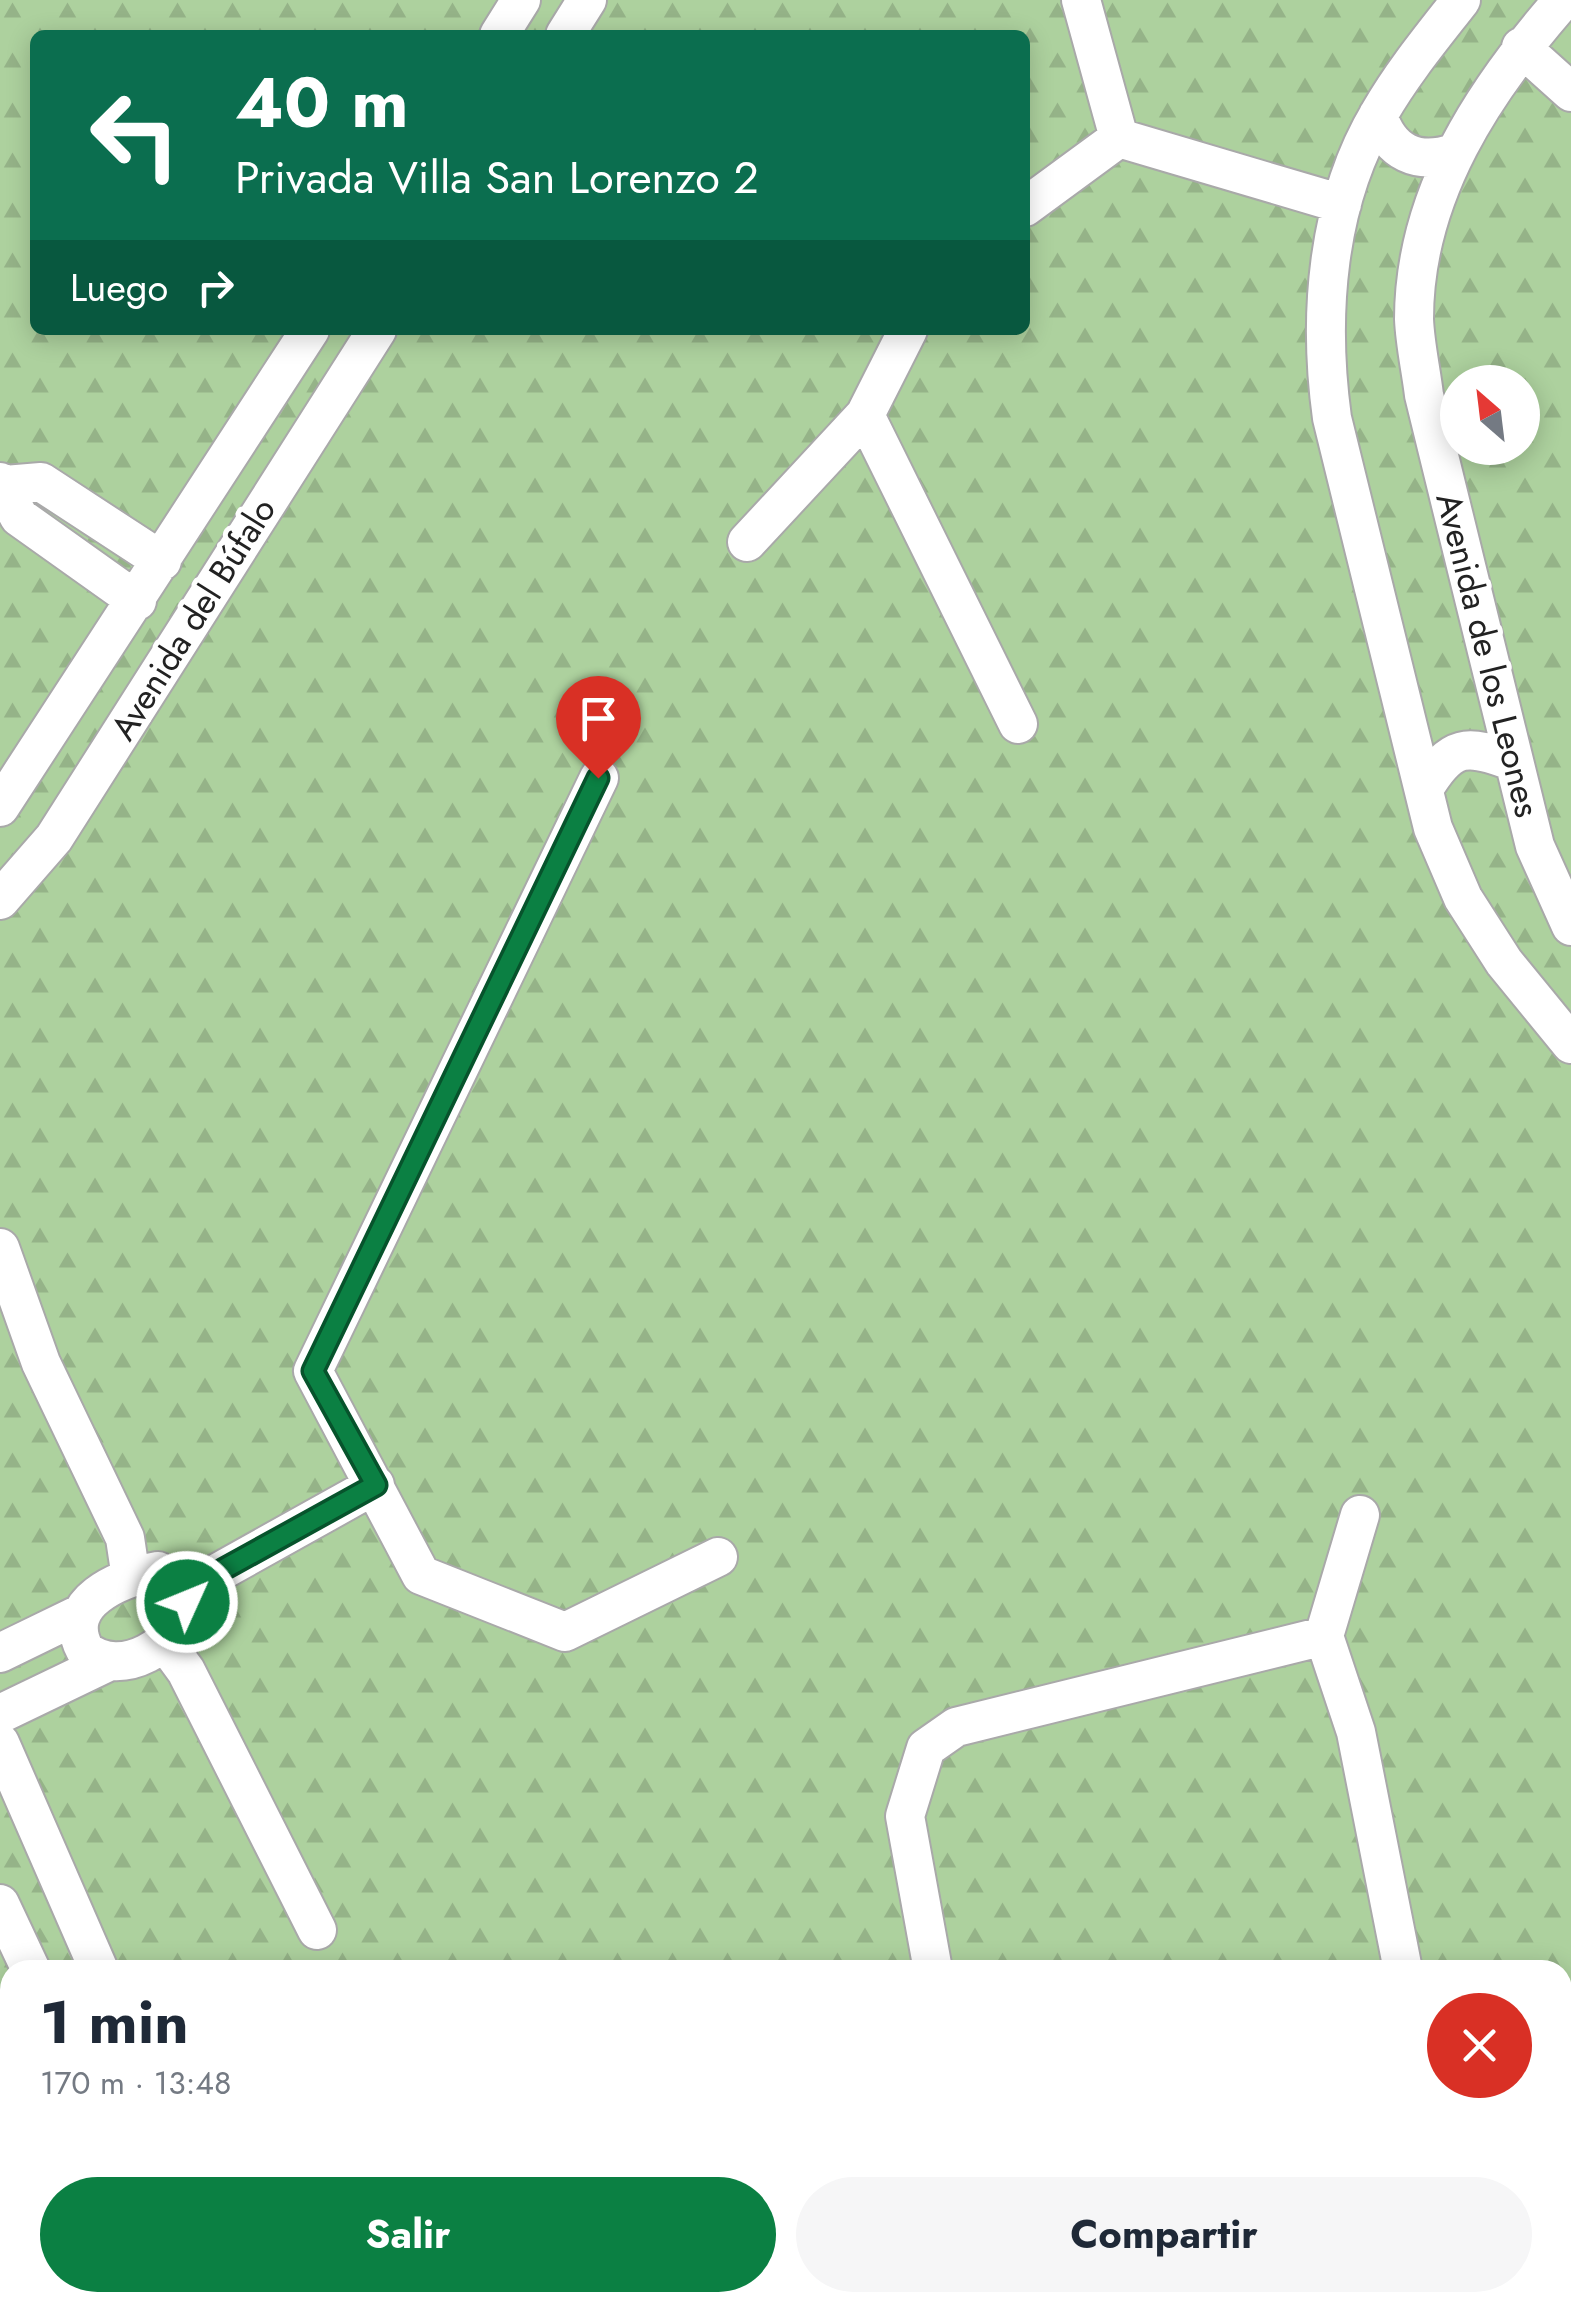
<!DOCTYPE html>
<html lang="es">
<head>
<meta charset="utf-8">
<style>
  body { margin:0; font-family:Jost,sans-serif; background:#f6f6f7; color:#1f2937; height:100vh; display:flex; flex-direction:column; font-size:38px; white-space:nowrap }
  * { box-sizing:border-box; margin:0 }
  p { font-size:32px; color:#747a83 }
  .icon { flex:none; width:55px; height:55px; fill:none; stroke:currentColor; stroke-width:2; stroke-linecap:round; stroke-linejoin:round }
  .map { position:relative; flex:1; overflow:hidden }
  .panel { position:absolute; left:0px; top:1960px; width:1572px; height:352px; display:flex; flex-direction:column; background:#fff; border-radius:30px 30px 0 0; box-shadow:0 5px 25px #0003 }
  .panel>* { flex:none }
  .guide { position:absolute; left:30px; top:30px; width:1000px; height:305px; border-radius:15px; box-shadow:0 5px 25px #0003; background:#0b6e4f; color:#fff; overflow:hidden }
  .needle { width:65px; rotate:332deg }
  .tools { position:absolute; left:1440px; top:365px; display:grid; gap:20px }
  .tools a { display:grid; place-items:center; width:100px; height:100px; border-radius:50%; background:#fff; box-shadow:0 5px 25px #0003; font-size:50px }
  .pin { position:absolute; display:grid; place-items:center; width:85px; height:85px; color:#fff; margin:-102px -42px; border-radius:50% 50% 50% 0; rotate:-45deg; box-shadow:0 0 10px #0007 }
  .pin .icon { rotate:45deg }
  .me { position:absolute; width:110px; margin:-55px; rotate:46deg; stroke-linejoin:round; filter:drop-shadow(0 0 8px #0008) }
  .turn { display:flex; align-items:center; gap:35px; height:210px; padding:0 40px; font-size:45px }
  .turn .icon { width:130px; height:130px; stroke-width:2.5 }
  .turn b { display:block; font-size:70px; line-height:85px }
  .then { display:flex; align-items:center; height:95px; padding:0 40px; background:#0003; gap:20px; font-size:38px }
  .round { display:grid; place-items:center; flex:none; width:105px; height:105px; border-radius:52px; background:#f6f6f7 }
  .overview { display:flex; align-items:center; justify-content:space-between; height:170px; padding:0 40px }
  h1 { font-size:60px; font-weight:700; line-height:75px }
  .primary-button { display:flex; gap:20px; margin-top:auto; padding:20px 40px }
  .primary-button a { flex:1; height:115px; border-radius:60px; background:#0b8043; color:#fff; font-size:40px; font-weight:700; line-height:115px; text-align:center }
  .primary-button a+a { background:#f6f6f7; color:#1f2937 }
  .map>svg:first-child { display:block }
  .forest { fill:url(#forest-firs); fill-rule:evenodd }
  .lines { fill:none; stroke-linecap:round; stroke-linejoin:round }
  .minor-casing { stroke:#a9a9a9; stroke-width:42 }
  .minor { stroke:#fff; stroke-width:38 }
  .route-casing { stroke:#07532c; stroke-width:25 }
  .route { stroke:#0b8043; stroke-width:18 }
  .labels { text-anchor:middle; dominant-baseline:central; stroke-width:10; stroke-linejoin:round; paint-order:stroke }
  .street-label { font-size:35px; fill:#222; stroke:#fff }
</style>
</head>
<body>
<div class="map">
<svg width="1571" height="2311" viewBox="0 0 1571 2311">
  <defs>
    <pattern id="forest-firs" width="22" height="20" patternUnits="userSpaceOnUse" patternTransform="scale(2.5)"><rect width="22" height="20" fill="#add19e"/><path d="M5 1l3.5 6h-7zM16 11l3.5 6h-7z" fill="#95b388"/></pattern>
  </defs>
  <rect width="100%" height="100%" fill="#f2efe9"/>
  <path class="forest" d="M0,0H1571V2311H0ZM35,35H1025V330H35ZM1458,382H1522V448H1458ZM10,1970H1562V2302H10Z"/>
  <g class="lines">
    <defs>
      <path id="minor" d="M1081,0L1119,138
        M1461,0C1433,36 1403,72 1380,112C1326,202 1318,316 1332,418L1433,828L1463,898L1504,962L1571,1044
        M1563,0C1484,90 1414,195 1414,319C1415,344 1421,370 1424,395L1535,846L1571,926
        M499,35L521,0
        M565,35L587,0
        M1521,47L1571,92
        M1378,115C1390,153 1417,165 1454,153
        M1119,138L1342,204
        M1025,207L1119,138
        M865,415L1018,724
        M0,482L19,517L137,601
        M5,485L41,482L162,561
        M747,542L865,415L908,330
        M599,778L313,1371L421,1575L565,1632L718,1557
        M1424,789C1451,744 1466,743 1514,762
        M0,807L310,330
        M0,900L54,838L377,330
        M0,1248L41,1363L125,1538L131,1578
        M158,1571L182,1584L187,1602C180,1645 121,1680 85,1650C59,1602 120,1578 158,1571Z
        M185,1591L375,1485
        M1324,1636L1356,1732L1403,1970
        M1324,1636L1360,1515
        M164,1641L186,1671L317,1930
        M0,1653L80,1614
        M0,1714L106,1663
        M0,1743L99,1970
        M0,1904L31,1970
        M933,1970L905,1816L926,1748L956,1727L1324,1636
        M0,2237L10,2232
        M181,2302L188,2311
        M247,2302L250,2311
        M996,2302L997,2311
        M1470,2302L1471,2311"/>
    </defs>
    <use href="#minor" class="minor-casing"/>
    <use href="#minor" class="minor"/>
  </g>
  <g class="lines">
    <defs>
      <path id="route" d="M187,1602L184,1591L376,1485L313,1371L598,778"/>
    </defs>
    <use href="#route" class="route-casing"/>
    <use href="#route" class="route"/>
  </g>
  <g class="labels">
    <g class="street-label">
      <text transform="translate(193 619) rotate(-58)">Avenida del Búfalo</text>
      <text transform="translate(1488 655) rotate(76)">Avenida de los Leones</text>
    </g>
  </g>
</svg>
<div class="tools">
<a><svg class="needle" viewBox="-14 -14 28 28"><path d="M0-13l5 13h-10z" fill="#e53935"/><path d="M0 13l5-13h-10z" fill="#747a83"/></svg></a>
</div>
<div class="pin" style="left:598px;top:778px;background:#d93025"><svg class="icon" aria-label="arrive" viewBox="0 0 24 24"><path d="M6 21V4h12l-3 4 3 4H6"/></svg></div>
<svg class="me" style="left:187px;top:1602px" viewBox="-20 -20 40 40"><circle r="17" fill="#0b8043" stroke="#fff" stroke-width="3"/><path d="M0-11L8 9 0 5-8 9z" fill="#fff"/></svg>
<div class="guide">
<div class="turn"><svg class="icon" aria-label="left" viewBox="0 0 24 24"><path d="M17 20v-9H6M10 6l-5 5 5 5"/></svg><div><b>40 m</b>Privada Villa San Lorenzo 2</div></div>
<div class="then">Luego<svg class="icon" aria-label="right" viewBox="0 0 24 24"><path d="M7 20v-9h11M14 6l5 5-5 5"/></svg></div>
</div>
<section class="panel">
<div class="overview"><div><h1>1 min</h1><p>170 m · 13:48</p></div><a class="round" style="background:#d93025;color:#fff"><svg class="icon" aria-label="close" viewBox="0 0 24 24"><path d="M6 6l12 12M18 6L6 18"/></svg></a></div>
<div class="primary-button"><a>Salir</a><a>Compartir</a></div>
</section>
</div>
</body>
</html>
